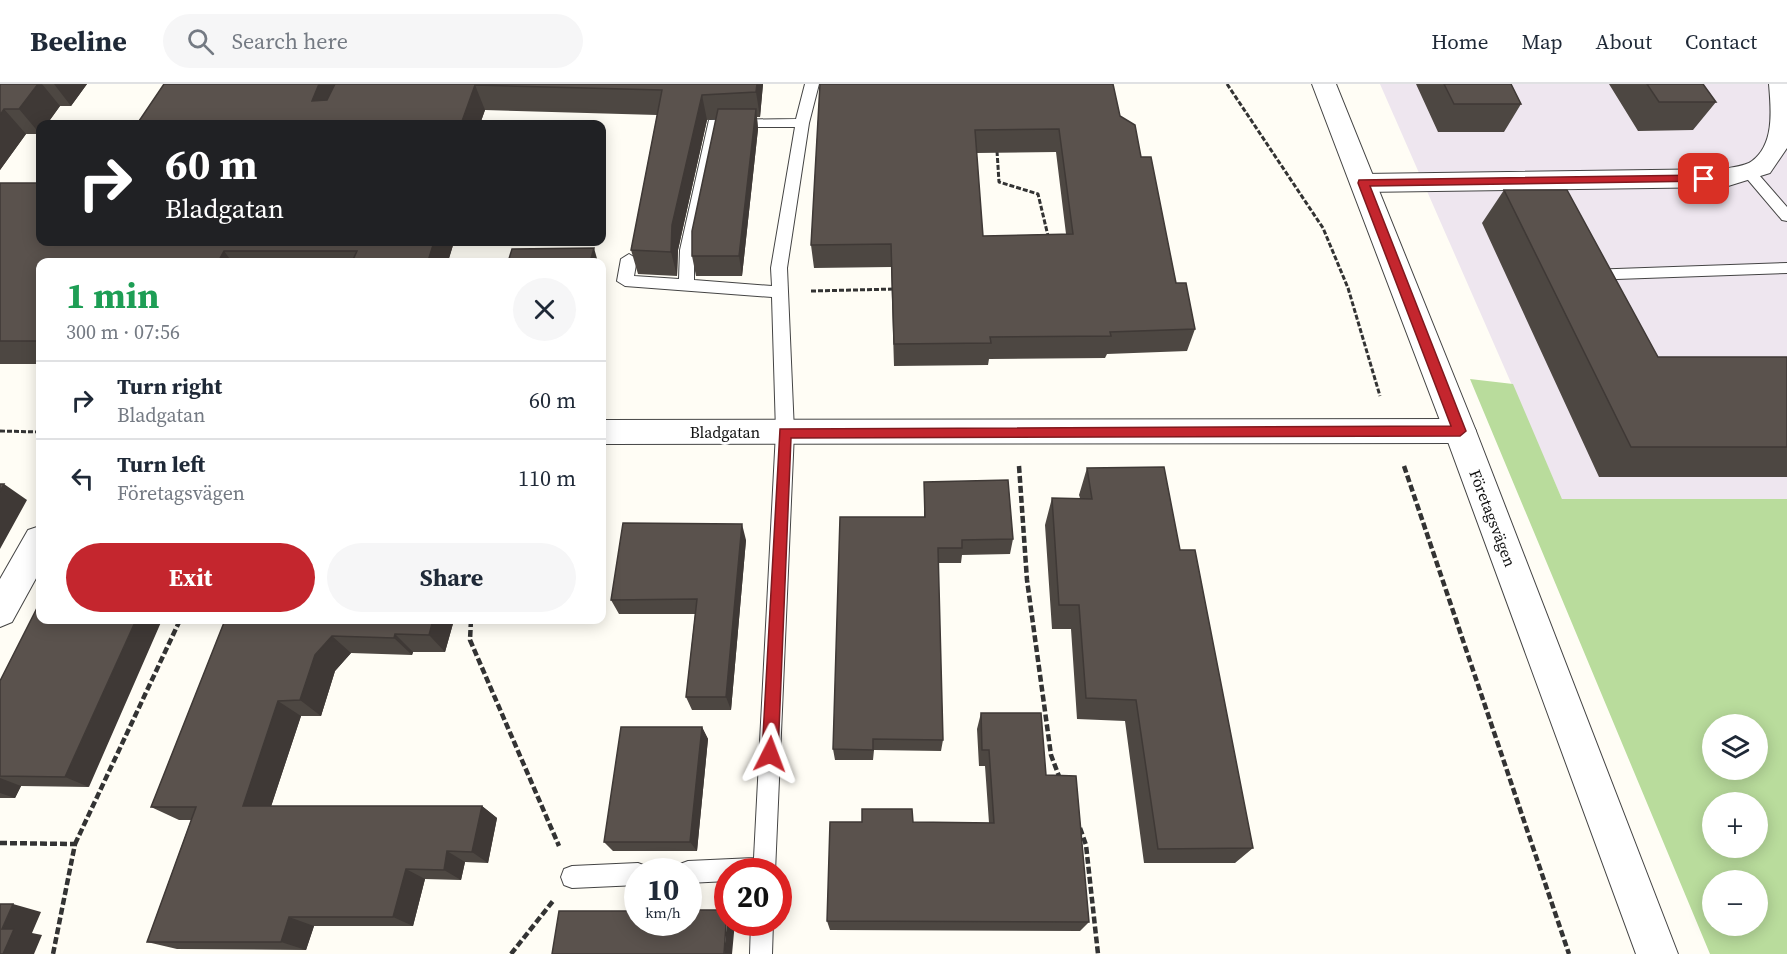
<!DOCTYPE html>
<html lang="en">
<head>
<meta charset="utf-8">
<style>
  body { margin:0; font-family:"Source Serif 4",serif; background:#f6f6f7; color:#1f2937; height:100vh; display:flex; flex-direction:column; font-size:22px; white-space:nowrap }
  * { box-sizing:border-box; margin:0 }
  p { font-size:20px; color:#747a83 }
  .icon { flex:none; width:33px; height:33px; fill:none; stroke:currentColor; stroke-width:2; stroke-linecap:round; stroke-linejoin:round }
  .map { position:relative; flex:1; overflow:hidden }
  .details { position:absolute; left:36px; top:174px; width:570px; height:366px; display:flex; flex-direction:column; background:#fff; border-radius:12px; box-shadow:0 3px 15px #0003 }
  .details>* { flex:none }
  .hud { position:absolute; left:36px; top:36px; width:570px; height:126px; border-radius:12px; box-shadow:0 3px 15px #0003; background:#202124; color:#fff; overflow:hidden }
  .fabs { position:absolute; left:1702px; top:630px; display:grid; gap:12px }
  .fabs a { display:grid; place-items:center; width:66px; height:66px; border-radius:50%; background:#fff; box-shadow:0 3px 15px #0003; font-size:30px }
  .speed { position:absolute; left:624px; top:774px; display:flex; gap:12px; font-size:30px; font-weight:700; text-align:center }
  .speed>* { display:grid; place-content:center; width:78px; height:78px; border-radius:50%; background:#fff; box-shadow:0 3px 15px #0003; line-height:1 }
  .speed small { font-size:15px; font-weight:400 }
  .speed .limit { border:9px solid #d22; background:#fff; color:#111 }
  .pin { position:absolute; display:grid; place-items:center; width:51px; height:51px; color:#fff; margin:-26px; border-radius:12px; box-shadow:0 3px 9px #0006 }
  .me { position:absolute; width:66px; margin:-33px; rotate:3deg; stroke-linejoin:round; filter:drop-shadow(0 0 4px #0008) }
  .turn { display:flex; align-items:center; gap:21px; height:126px; padding:0 30px; font-size:27px }
  .turn .icon { width:78px; height:78px; stroke-width:2.5 }
  .turn b { display:block; font-size:42px; line-height:51px }
  .round { display:grid; place-items:center; flex:none; width:63px; height:63px; border-radius:32px; background:#f6f6f7 }
  .head { display:flex; align-items:center; justify-content:space-between; height:102px; padding:0 30px }
  h1 { font-size:36px; font-weight:700; line-height:45px; color:#1e9e55 }
  .button { display:flex; gap:12px; margin-top:auto; padding:12px 30px }
  .button a { flex:1; height:69px; border-radius:36px; background:#c4262e; color:#fff; font-size:24px; font-weight:700; line-height:69px; text-align:center }
  .button a+a { background:#f6f6f7; color:#1f2937 }
  ul { padding:0; list-style:none }
  li { display:flex; align-items:center; gap:18px; height:78px; padding:0 30px; border-top:2px solid #e0e1e3 }
  li div { flex:1 }
  li b { display:block; font-size:22px }
  li em { font-style:normal }
  header { display:flex; align-items:center; gap:36px; box-sizing:border-box; height:84px; padding:0 30px; background:#fff; border-bottom:2px solid #e0e1e3 }
  header strong { font-size:28px }
  nav { display:flex; gap:33px; margin-inline-start:auto; font-size:21px }
  .search { width:420px; height:54px; background:#f6f6f7; display:flex; align-items:center; gap:15px; box-sizing:border-box; padding:0 21px; border-radius:33px; color:#747a83; font-size:22px }
  .map>svg:first-child { display:block }
  .industrial { fill:#eee6ef }
  .forest { fill:#b9dc9c; fill-rule:evenodd }
  .lines { fill:none; stroke-linecap:round; stroke-linejoin:round }
  .service-casing { stroke:#444; stroke-width:2 }
  .minor-casing { stroke:#444; stroke-width:2 }
  .tertiary-casing { stroke:#444; stroke-width:2 }
  .path-far1 { stroke:#333; stroke-width:3; stroke-dasharray:5 2; stroke-linecap:butt }
  .path { stroke:#333; stroke-width:4.5; stroke-dasharray:7 3; stroke-linecap:butt }
  .service { fill:#fff; fill-rule:evenodd }
  .minor { fill:#fff; fill-rule:evenodd }
  .tertiary { fill:#fff; fill-rule:evenodd }
  .wall { fill:#4d4742; fill-rule:evenodd }
  .shaded-wall { fill:#3f3936 }
  .building { fill:#5a524d; stroke:#3f3936; stroke-width:1.5; fill-rule:evenodd }
  .route { fill:#c4262e; stroke:#7f191e; stroke-width:1.5 }
  .labels { text-anchor:middle; dominant-baseline:central; stroke-width:6; stroke-linejoin:round; paint-order:stroke }
  .street-label { font-size:16px; fill:#111; stroke:#fff }
</style>
</head>
<body>
<header>
<strong>Beeline</strong>
<div class="search"><svg class="icon" aria-label="search" viewBox="0 0 24 24"><circle cx="10" cy="10" r="6"/><path d="M15 15l6 6"/></svg>Search here</div>
<nav><a>Home</a><a>Map</a><a>About</a><a>Contact</a></nav>
</header>
<div class="map">
<svg width="1787" height="870" viewBox="0 0 1787 870">
  <rect width="100%" height="100%" fill="#fffdf5"/>
  <path class="industrial" d="M1380,0H1787V415H1562Z"/>
  <path class="forest" d="M1470,295L1513,300L1562,415H1787V870H1710ZM1713,640H1758V686H1713ZM1713,718H1758V764H1713ZM1713,796H1758V842H1713Z"/>
  <g class="lines">
    <defs>
      <path id="service" d="M805,0H819L809,39L787,184L794,348L775,788H728V797L688,799V788H677L680,780L688,777L754,774L776,348L772,213L625,202L617,197L621,175L629,170L637,175L634,192L679,195L680,166L709,36L796,35ZM720,43H795L771,184L772,202L694,196V166Z
        M1748,82L1753,84L1787,123V137L1782,136L1743,90V84Z
        M1787,179V189L1588,196L1580,191L1588,186Z
        M638,779L646,782L648,788H638V801L572,804L564,801L561,793L564,785L572,782Z
        M751,838H773L772,870H750Z"/>
      <path id="minor" d="M1769,0H1787V64L1770,89L1725,103L1363,108L1354,105L1350,99L1354,93L1363,90L1724,85C1732,83 1746,82 1752,77C1775,60 1771,25 1769,0Z
        M1460,335L1471,338L1476,347L1471,356L1460,359L602,360V336Z
        M40,442V487L12,538L0,543V495L28,446Z"/>
      <path id="tertiary" d="M1312,0H1336L1476,347L1678,870H1636L1444,347Z"/>
    </defs>
    <use href="#service" class="service-casing"/>
    <use href="#minor" class="minor-casing"/>
    <use href="#tertiary" class="tertiary-casing"/>
    <path class="path-far1" d="M1227,0L1323,144L1348,204L1380,312
      M997,67L999,98L1038,110L1049,156
      M811,207L897,205
      M0,347L40,348"/>
    <path class="path" d="M1019,382L1027,496L1051,671L1060,695
      M1404,382L1569,870
      M471,536L470,556L559,762
      M1080,744L1086,761L1098,870
      M0,759L75,760L53,870
      M75,760L180,536
      M511,870L553,817"/>
    <use href="#service" class="service"/>
    <use href="#minor" class="minor"/>
    <use href="#tertiary" class="tertiary"/>
  </g>
  <path class="wall" d="M0,0H87L71,22H60L47,40H40V50H26L0,86Z
    M164,0H763L760,33H757L758,45L742,192H696L692,172L716,35L707,36L678,166L677,192L638,190L631,166L657,31L485,26L480,40H137Z
    M820,0L1120,32L1141,73L1176,199L1195,245L1187,267L1107,270L1105,274L989,275L988,281L894,282L891,183L814,184L811,161ZM1056,68L1066,150L983,152L976,69Z
    M1416,0H1511L1521,20L1504,48H1438Z
    M1609,0H1703L1716,18L1693,46L1638,47Z
    M0,99L40,158H454L448,177L590,178H40V280H0Z
    M1504,106L1658,273H1787V393H1599L1482,139Z
    M1087,384L1180,466L1253,764L1235,779H1144L1125,637L1077,635L1071,545H1052L1045,441L1052,414H1080L1079,411Z
    M924,398L1013,455L1010,470L962,471L961,479H938L943,656L941,667L874,666L873,676H835L833,665L924,433Z
    M746,456L731,626H692L686,613L695,530H619L611,516Z
    M225,536H454L445,568H413L412,571L351,569L335,587L321,632H301L271,722H482L497,734L488,779L465,778L461,796L425,795L413,842H314L306,866L177,865L147,858L191,736H179L151,723Z
    M0,597L89,703L21,702L15,714H0Z
    M981,629L1046,691L1089,838L1080,847L830,846L827,837L913,738L989,739L985,682H979L977,645Z
    M702,643L708,655L697,767H613L604,758Z"/>
  <path class="shaded-wall" d="M38,0H42L60,22L47,40H40V50L19,25Z
    M54,0H87L71,22Z
    M319,0H343L326,40L312,17Z
    M757,0H763L760,33L756,8Z
    M475,1L485,26L480,40H461Z
    M702,11L707,36L678,166L677,192L671,168L672,141Z
    M4,25L26,50L0,86V31Z
    M756,25L758,45L742,192L739,172Z
    M434,158H454L448,178L428,177Z
    M594,164L598,178H590Z
    M224,167L232,178H218Z
    M4,400L27,416L0,465V407Z
    M742,440L746,456L731,626L726,613Z
    M136,536H162L89,703L65,693Z
    M433,536H454L445,568L429,551Z
    M395,550L413,568L412,571L394,554Z
    M332,552L351,569L335,587L321,632L300,616L315,571Z
    M278,617L301,632L267,735L243,722Z
    M702,643L708,655L697,767L690,758Z
    M0,694L21,702L15,714L0,709Z
    M482,722L497,734L488,779L472,768Z
    M447,767L465,778L461,796L444,786Z
    M406,785L425,795L413,842L393,833Z
    M13,820L41,828L32,849L42,851L34,870H3L2,845Z
    M728,827V838H735L732,870H724Z
    M289,833L314,842L306,866L281,858Z"/>
  <path class="building" d="M0,0H38L19,25H4L0,31Z
    M164,0H319L312,17L327,16L335,0H757L756,8L702,11L672,141L671,168L631,166L662,6L475,1L461,40H137Z
    M820,0H1113L1120,32L1135,41L1141,73H1151L1176,199H1186L1195,245L1110,248L1111,252L990,253L991,259L894,260L891,160L811,161ZM1059,45L1073,150L983,152L975,46Z
    M1444,0H1511L1521,20H1454Z
    M1647,0H1703L1716,18H1659Z
    M718,25H756L739,172H692V147Z
    M0,99H40V158H434L428,177L508,178L512,165L594,164L590,178H352L357,167H224L218,178H40V257H0Z
    M1504,106H1567L1658,273H1787V363H1631Z
    M1164,383L1180,466H1195L1253,764L1158,765L1136,616L1086,614L1079,521H1059L1052,414L1092,415L1087,384Z
    M1008,396L1013,455L962,456V464H938L943,656L873,655V666L833,665L840,433H925L924,398Z
    M0,400H4L0,407Z
    M623,439L742,440L726,613H686L697,515L611,516Z
    M40,518V536H136L65,693L0,692V597Z
    M225,536H433L429,551L395,550L394,554L332,552L315,571L300,616L278,617L243,722H482L472,768L447,767L444,786L406,785L393,833H289L281,858H147L196,723H151Z
    M981,629H1041L1046,691L1076,692L1089,838L827,837L830,738H862V725H912L913,738L994,739L989,666H982Z
    M621,643H702L690,758H604Z
    M0,820H13L2,845H14L3,870H0Z
    M688,826H727L724,870H552L559,827H638V838H688Z"/>
  <path class="route" d="M1704,91L1708,92V97L1370,102L1466,347L1460,352L791,354L778,670L775,676L770,678L764,676L762,670L780,345L1451,342L1358,99L1359,96Z"/>
  <g class="labels">
    <g class="street-label">
      <text x="725" y="348">Bladgatan</text>
      <text transform="translate(1493 434) rotate(69)">Företagsvägen</text>
    </g>
  </g>
</svg>
<div class="fabs">
<a><svg class="icon" aria-label="layers" viewBox="0 0 24 24"><path d="M12 4l9 5-9 5-9-5zM3 14l9 5 9-5"/></svg></a>
<a>+</a>
<a>−</a>
</div>
<div class="speed"><div>10<small>km/h</small></div><div class="limit">20</div></div>
<div class="pin" style="left:1704px;top:95px;background:#d93025"><svg class="icon" aria-label="arrive" viewBox="0 0 24 24"><path d="M6 21V4h12l-3 4 3 4H6"/></svg></div>
<svg class="me" style="left:770px;top:670px" viewBox="-20 -20 40 40"><path d="M0-17L14 15 0 8-14 15z" fill="#c4262e" stroke="#fff" stroke-width="4"/></svg>
<div class="hud">
<div class="turn"><svg class="icon" aria-label="right" viewBox="0 0 24 24"><path d="M7 20v-9h11M14 6l5 5-5 5"/></svg><div><b>60 m</b>Bladgatan</div></div>
</div>
<section class="details">
<div class="head"><div><h1>1 min</h1><p>300 m · 07:56</p></div><a class="round"><svg class="icon" aria-label="close" viewBox="0 0 24 24"><path d="M6 6l12 12M18 6L6 18"/></svg></a></div>
<ul>
<li><svg class="icon" aria-label="right" viewBox="0 0 24 24"><path d="M7 20v-9h11M14 6l5 5-5 5"/></svg><div><b>Turn right</b><p>Bladgatan</p></div><em>60 m</em></li>
<li><svg class="icon" aria-label="left" viewBox="0 0 24 24"><path d="M17 20v-9H6M10 6l-5 5 5 5"/></svg><div><b>Turn left</b><p>Företagsvägen</p></div><em>110 m</em></li>
</ul>
<div class="button"><a>Exit</a><a>Share</a></div>
</section>
</div>
</body>
</html>
